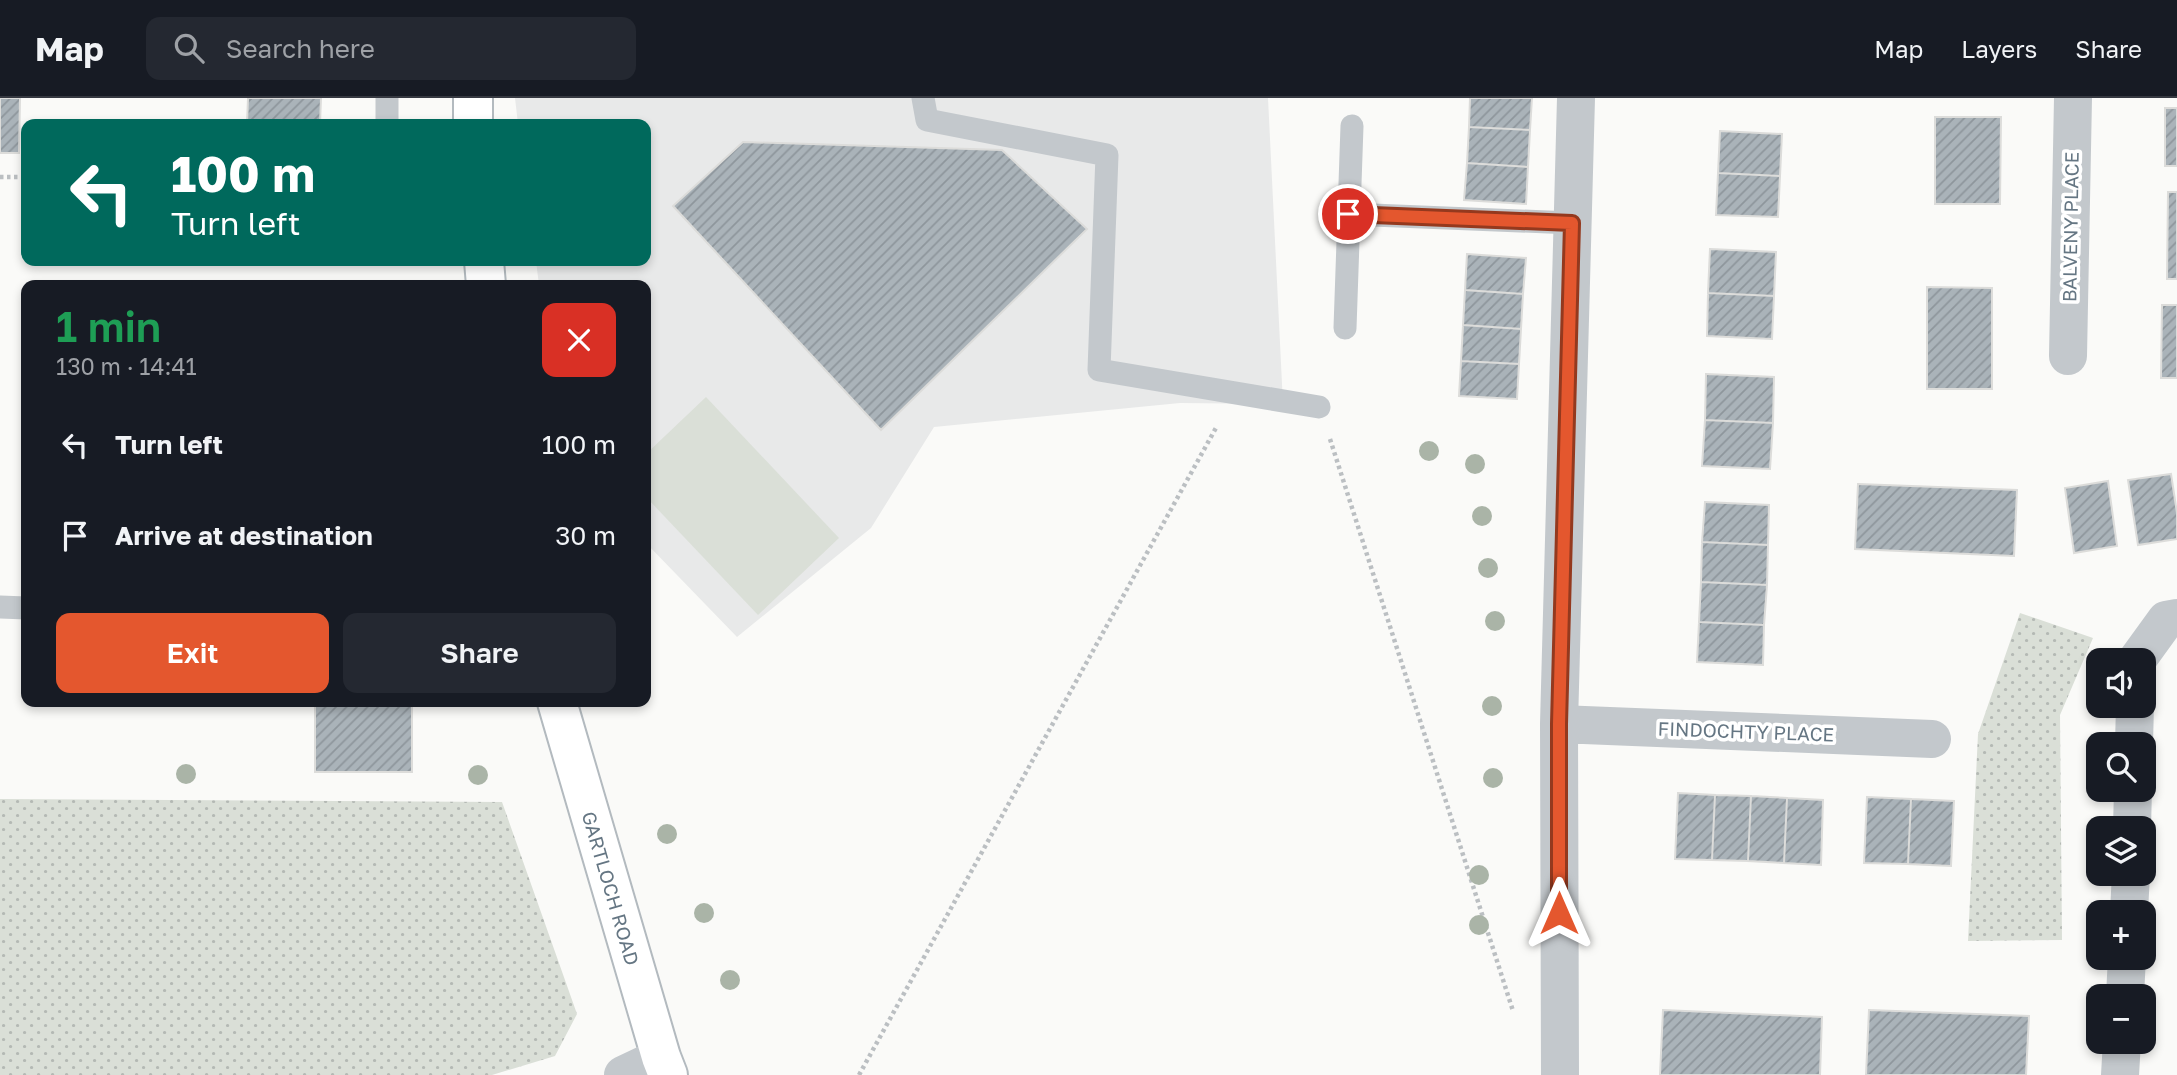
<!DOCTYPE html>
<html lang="en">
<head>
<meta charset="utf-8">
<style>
  body { margin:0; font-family:"Golos Text",sans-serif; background:#242831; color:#f1f3f6; height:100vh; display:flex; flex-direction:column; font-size:26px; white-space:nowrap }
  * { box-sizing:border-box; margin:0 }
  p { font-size:23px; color:#9ea1a6 }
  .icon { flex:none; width:38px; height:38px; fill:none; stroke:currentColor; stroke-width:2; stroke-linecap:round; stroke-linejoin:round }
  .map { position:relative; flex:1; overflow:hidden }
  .side { position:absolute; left:21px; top:182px; width:630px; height:427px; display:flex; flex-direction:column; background:#171b24; border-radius:14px; box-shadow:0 4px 10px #0003 }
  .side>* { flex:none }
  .banner { position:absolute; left:21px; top:21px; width:630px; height:147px; border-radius:14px; box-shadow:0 4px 10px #0003; background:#00695c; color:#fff; overflow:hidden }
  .controls { position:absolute; left:2086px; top:550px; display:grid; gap:14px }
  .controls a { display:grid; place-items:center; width:70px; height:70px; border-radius:14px; background:#171b24; box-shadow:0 4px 10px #0003; font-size:35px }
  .pin { position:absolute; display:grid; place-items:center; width:60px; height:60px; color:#fff; margin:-30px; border:4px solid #fff; border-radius:50%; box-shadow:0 2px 7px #0007 }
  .me { position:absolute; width:77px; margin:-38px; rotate:0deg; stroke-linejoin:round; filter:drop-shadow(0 0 5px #0008) }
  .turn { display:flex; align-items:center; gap:24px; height:147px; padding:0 35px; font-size:32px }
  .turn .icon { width:91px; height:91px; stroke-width:2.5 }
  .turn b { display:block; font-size:49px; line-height:60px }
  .round { display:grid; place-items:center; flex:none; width:74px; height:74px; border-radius:14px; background:#242831 }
  .head { display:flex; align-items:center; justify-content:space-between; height:119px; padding:0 35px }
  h1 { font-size:42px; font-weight:600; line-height:52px; color:#1e9e55 }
  .cta { display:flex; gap:14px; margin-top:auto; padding:14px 35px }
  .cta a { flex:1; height:80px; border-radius:14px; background:#e4572e; color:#fff; font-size:28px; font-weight:600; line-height:80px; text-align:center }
  .cta a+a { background:#242831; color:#f1f3f6 }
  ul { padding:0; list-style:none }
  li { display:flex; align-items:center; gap:21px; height:91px; padding:0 35px }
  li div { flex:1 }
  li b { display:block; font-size:26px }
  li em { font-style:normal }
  header { display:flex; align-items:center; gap:42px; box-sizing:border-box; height:98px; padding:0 35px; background:#171b24; border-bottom:2px solid #363941 }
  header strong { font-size:33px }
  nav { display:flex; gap:38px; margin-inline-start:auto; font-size:24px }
  .search { width:490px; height:63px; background:#242831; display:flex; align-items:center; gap:18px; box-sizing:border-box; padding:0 24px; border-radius:14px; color:#9ea1a6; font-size:26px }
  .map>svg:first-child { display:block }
  .built { fill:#e8e9e9 }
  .grass { fill:url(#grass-dots) }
  .pitch { fill:#dadfd7 }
  .building { fill:url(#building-hatch); stroke:#dcdcda; stroke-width:2 }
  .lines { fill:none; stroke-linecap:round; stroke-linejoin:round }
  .secondary-casing { stroke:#b3babf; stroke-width:42 }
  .path { stroke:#bbbfc2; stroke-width:4.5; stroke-dasharray:3.5 3.5; stroke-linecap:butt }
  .lane { stroke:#c3c8cc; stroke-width:23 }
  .street { stroke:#c3c8cc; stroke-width:38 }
  .secondary { stroke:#fff; stroke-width:38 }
  .tree { fill:#aab4a7 }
  .route-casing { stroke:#94391e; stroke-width:18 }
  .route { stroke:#e4572e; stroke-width:12 }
  .labels { text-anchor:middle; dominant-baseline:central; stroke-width:7; stroke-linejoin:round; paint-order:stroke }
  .street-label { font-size:19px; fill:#657683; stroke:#fff }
</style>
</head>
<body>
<header>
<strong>Map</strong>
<div class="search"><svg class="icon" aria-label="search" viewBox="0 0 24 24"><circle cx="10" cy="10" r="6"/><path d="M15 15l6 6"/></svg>Search here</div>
<nav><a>Map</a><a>Layers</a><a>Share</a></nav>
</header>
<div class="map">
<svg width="2177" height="977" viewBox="0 0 2177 977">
  <defs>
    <pattern id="grass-dots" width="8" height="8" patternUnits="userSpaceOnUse" patternTransform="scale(1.75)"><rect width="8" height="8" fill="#dadfd7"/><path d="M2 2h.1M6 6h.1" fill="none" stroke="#b4b9b4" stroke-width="1.8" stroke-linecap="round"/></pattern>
    <pattern id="building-hatch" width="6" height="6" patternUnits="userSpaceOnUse" patternTransform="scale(1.75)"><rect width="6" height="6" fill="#aab3b9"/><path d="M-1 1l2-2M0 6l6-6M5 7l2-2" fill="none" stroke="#8e969c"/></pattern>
  </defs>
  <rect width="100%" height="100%" fill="#fafaf8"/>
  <path class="built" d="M515,0H1268L1283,306L1180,305L934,329L871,430L737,539L646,445V187H539L536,163H646V26H518Z"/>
  <path class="grass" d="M2020,515L2093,540L2060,617L2062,842L1968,843L1978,636Z
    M0,701L502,704L577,916L555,958L492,977H0Z"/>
  <path class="pitch" d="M706,299L839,440L758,517L646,399V356Z"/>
  <path class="building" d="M0,0H20L19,55H0Z
    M248,0H321L320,26H247Z
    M1470,0H1532L1530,32L1469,29Z
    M2165,10H2177V68H2165Z
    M1935,19H2001L2000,106H1935Z
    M1469,29L1530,32L1528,69L1467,65Z
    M1720,33L1782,36L1780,78L1718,75Z
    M743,44L1002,52L1087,131L881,332L673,108Z
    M1467,65L1528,69L1526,106L1464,102Z
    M1718,75L1780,78L1778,119L1716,117Z
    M2168,94H2177V181H2167Z
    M1710,151L1776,154L1774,198L1708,195Z
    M1467,156L1526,160L1523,196L1465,192Z
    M1927,189L1992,190V291H1927Z
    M1465,192L1523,196L1521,231L1463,227Z
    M1708,195L1774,198L1772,241L1707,238Z
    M2162,207H2177V280H2161Z
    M1463,227L1521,231L1519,266L1461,263Z
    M1461,263L1519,266L1517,301L1459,298Z
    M1706,276L1774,279L1773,325L1705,322Z
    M1705,322L1773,325L1770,371L1702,368Z
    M2171,376L2177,415V441L2138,447L2128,382Z
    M2108,383L2117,448L2074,455L2065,390Z
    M1858,386L2017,392L2014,458L1855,451Z
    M1705,404L1769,407L1768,447L1702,444Z
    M1702,444L1768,447L1767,487L1701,484Z
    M1701,484L1767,487L1764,527L1699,524Z
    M1699,524L1764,527L1763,567L1697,564Z
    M315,604H412V674H315Z
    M1678,695L1715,697L1712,762L1675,761Z
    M1715,697L1751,698L1748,763L1712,762Z
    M1751,698L1787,700L1784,765L1748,763Z
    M1867,699L1911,701L1908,766L1864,765Z
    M1787,700L1823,702L1821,767L1784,765Z
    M1911,701L1954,703L1951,768L1908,766Z
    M1663,912L1822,919L1820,977H1660Z
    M1869,912L2029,918L2026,977H1866Z"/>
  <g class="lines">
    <defs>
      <g id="secondary">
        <path d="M473,26V0"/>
        <path d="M484,163L486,187"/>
        <path id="s1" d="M557,604L661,959L668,977"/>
      </g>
    </defs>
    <use href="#secondary" class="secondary-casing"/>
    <path class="path" d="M0,79H26
      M1330,341L1513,913
      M859,977L1217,328"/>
    <path class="lane" d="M923,0L927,22L1107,57L1099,272L1319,309
      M387,26V0
      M1348,116L1572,125
      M1345,230L1352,28
      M0,509L26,510"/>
    <path class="street" d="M2068,258L2073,0
      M2137,562L2166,522L2177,520
      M1559,626L1932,641
      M2134,646L2135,607
      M2132,730L2133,691
      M2129,814L2131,775
      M2125,898L2127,859
      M623,977L661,959
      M1560,977L1559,626L1576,0
      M2120,977L2122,943"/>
    <use href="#secondary" class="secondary"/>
  </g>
  <g class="tree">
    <circle cx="1429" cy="353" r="10"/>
    <circle cx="1475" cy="366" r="10"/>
    <circle cx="1482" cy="418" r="10"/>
    <circle cx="1488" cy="470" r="10"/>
    <circle cx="1495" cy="523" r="10"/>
    <circle cx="1492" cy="608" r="10"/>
    <circle cx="186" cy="676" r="10"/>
    <circle cx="478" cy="677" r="10"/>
    <circle cx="1493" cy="680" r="10"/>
    <circle cx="667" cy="736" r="10"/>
    <circle cx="1479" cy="777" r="10"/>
    <circle cx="704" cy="815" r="10"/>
    <circle cx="1479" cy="827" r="10"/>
    <circle cx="730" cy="882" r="10"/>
  </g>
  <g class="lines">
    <defs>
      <path id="route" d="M1348,116L1572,125L1559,626V815"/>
    </defs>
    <use href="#route" class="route-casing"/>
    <use href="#route" class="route"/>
  </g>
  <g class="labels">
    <g class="street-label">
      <text transform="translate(2070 129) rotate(-89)">BALVENY PLACE</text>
      <text transform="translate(1746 633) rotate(2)">FINDOCHTY PLACE</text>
      <text stroke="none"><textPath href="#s1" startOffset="194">GARTLOCH ROAD</textPath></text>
    </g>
  </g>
</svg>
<div class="controls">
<a><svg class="icon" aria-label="sound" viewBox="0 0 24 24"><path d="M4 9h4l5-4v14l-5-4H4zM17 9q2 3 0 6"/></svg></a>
<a><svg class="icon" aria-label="search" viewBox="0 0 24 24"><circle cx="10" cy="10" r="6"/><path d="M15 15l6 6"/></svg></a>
<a><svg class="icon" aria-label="layers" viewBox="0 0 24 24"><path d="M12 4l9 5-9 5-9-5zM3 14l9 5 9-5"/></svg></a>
<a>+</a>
<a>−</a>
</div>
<div class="pin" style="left:1348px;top:116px;background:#d93025"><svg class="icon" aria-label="arrive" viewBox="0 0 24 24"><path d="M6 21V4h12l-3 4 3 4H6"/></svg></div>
<svg class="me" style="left:1559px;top:815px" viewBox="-20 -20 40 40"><path d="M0-17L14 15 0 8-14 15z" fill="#e4572e" stroke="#fff" stroke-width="4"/></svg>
<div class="banner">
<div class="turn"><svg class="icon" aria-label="left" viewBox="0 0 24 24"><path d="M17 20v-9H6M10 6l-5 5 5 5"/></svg><div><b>100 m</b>Turn left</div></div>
</div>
<section class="side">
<div class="head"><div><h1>1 min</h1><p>130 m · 14:41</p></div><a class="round" style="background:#d93025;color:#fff"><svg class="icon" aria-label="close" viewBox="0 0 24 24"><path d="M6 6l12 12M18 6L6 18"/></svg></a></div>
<ul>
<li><svg class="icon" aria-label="left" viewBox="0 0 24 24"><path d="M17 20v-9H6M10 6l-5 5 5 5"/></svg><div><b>Turn left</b></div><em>100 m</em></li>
<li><svg class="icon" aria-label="arrive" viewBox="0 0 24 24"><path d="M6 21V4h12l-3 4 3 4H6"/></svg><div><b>Arrive at destination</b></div><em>30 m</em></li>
</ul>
<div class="cta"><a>Exit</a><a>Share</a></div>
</section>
</div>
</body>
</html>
